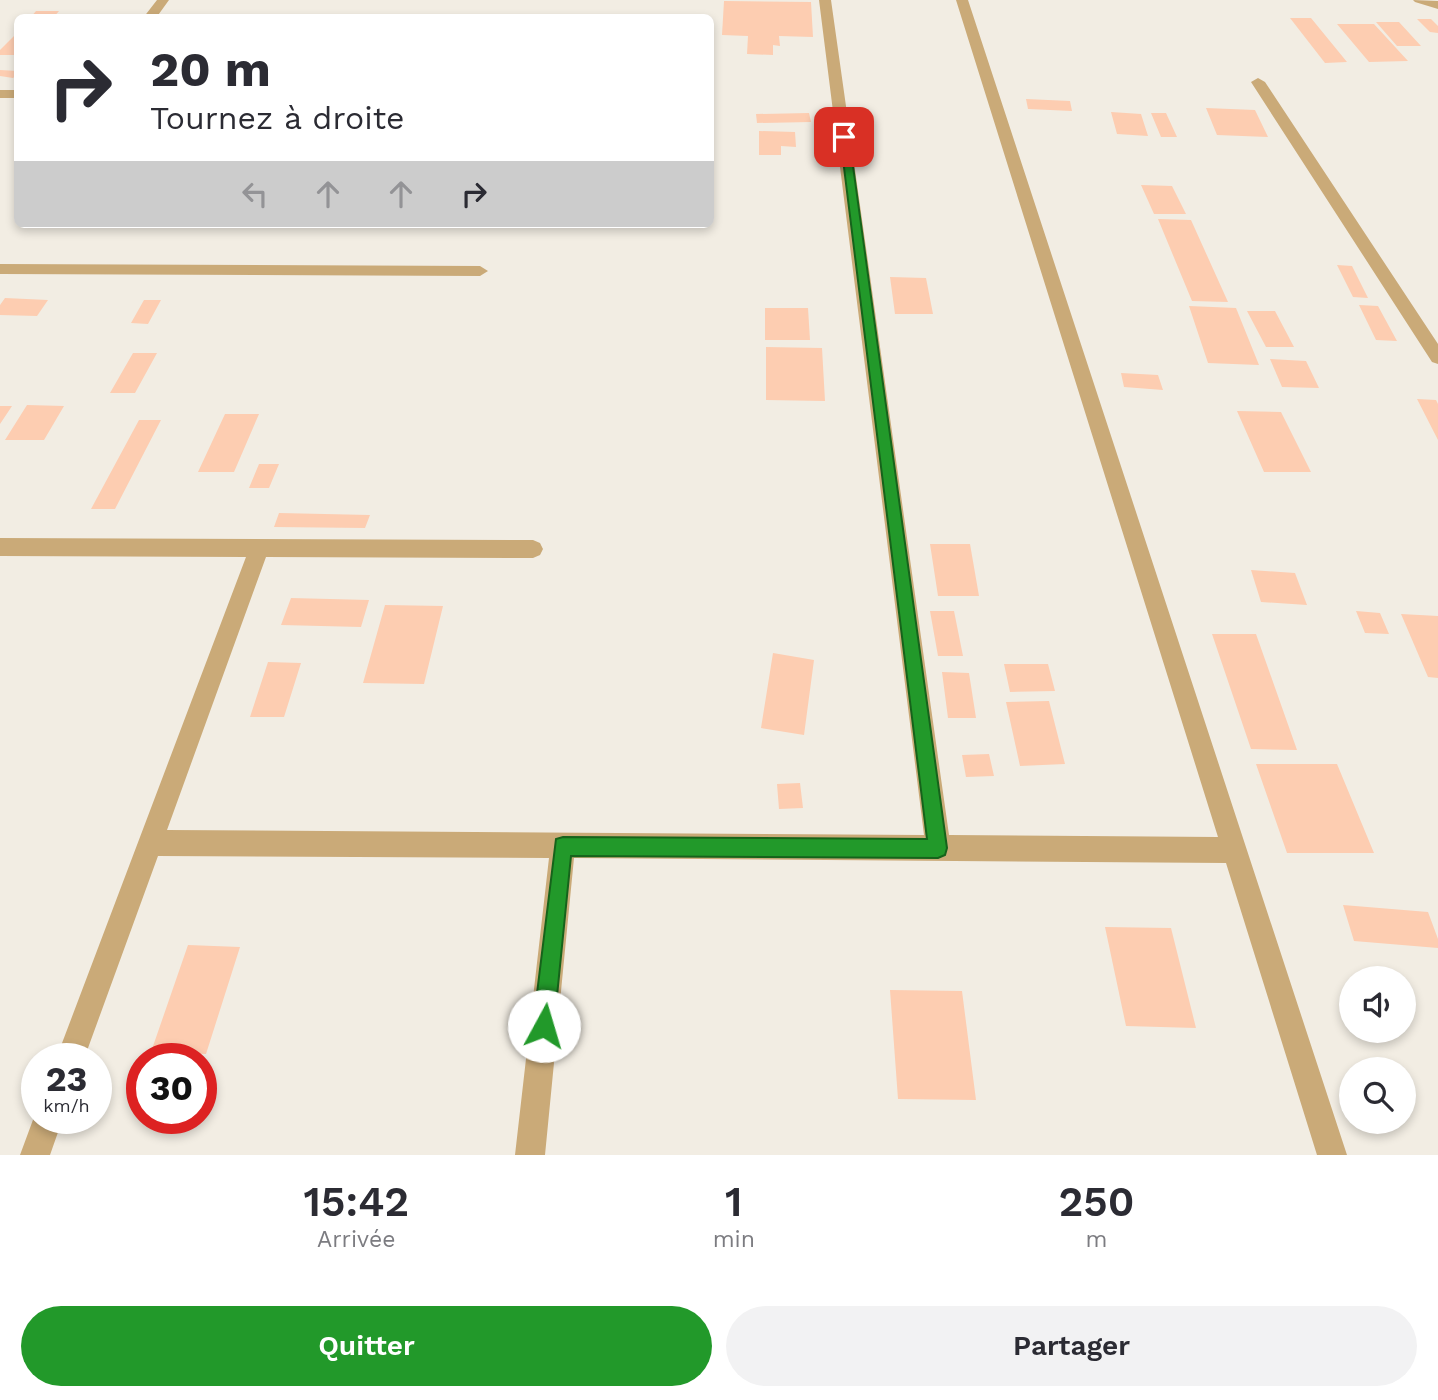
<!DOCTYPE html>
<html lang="fr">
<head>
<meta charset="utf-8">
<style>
  body { margin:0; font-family:"Work Sans",sans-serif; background:#f2f2f3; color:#2b2b33; height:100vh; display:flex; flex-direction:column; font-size:26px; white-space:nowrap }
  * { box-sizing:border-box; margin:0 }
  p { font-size:23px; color:#7c7c81 }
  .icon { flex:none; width:38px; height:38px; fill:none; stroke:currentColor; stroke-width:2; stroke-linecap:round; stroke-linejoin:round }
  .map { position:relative; height:1155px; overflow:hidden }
  .panel { display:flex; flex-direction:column; background:#fff; flex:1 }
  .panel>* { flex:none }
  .banner { position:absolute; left:14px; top:14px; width:700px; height:214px; border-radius:10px; box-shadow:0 4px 10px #0003; background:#fff; color:#2b2b33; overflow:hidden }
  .tools { position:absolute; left:1339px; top:966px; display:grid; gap:14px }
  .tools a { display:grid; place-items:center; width:77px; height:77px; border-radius:50%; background:#fff; box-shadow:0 4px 10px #0003; font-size:35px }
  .speed { position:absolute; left:21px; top:1043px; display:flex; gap:14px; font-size:35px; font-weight:700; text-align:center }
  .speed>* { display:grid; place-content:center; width:91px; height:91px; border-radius:50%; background:#fff; box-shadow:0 4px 10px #0003; line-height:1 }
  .speed small { font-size:18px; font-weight:400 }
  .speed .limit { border:10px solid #d22; background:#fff; color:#111 }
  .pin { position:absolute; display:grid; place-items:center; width:60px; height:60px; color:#fff; margin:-30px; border-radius:14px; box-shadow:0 4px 10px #0006 }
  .me { position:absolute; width:77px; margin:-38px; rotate:6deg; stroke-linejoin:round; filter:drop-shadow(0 0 5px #0008) }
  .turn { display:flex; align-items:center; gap:24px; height:147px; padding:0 21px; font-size:32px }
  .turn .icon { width:91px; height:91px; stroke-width:2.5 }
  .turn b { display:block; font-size:49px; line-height:60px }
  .lanes { display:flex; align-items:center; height:66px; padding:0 21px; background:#0003; justify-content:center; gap:35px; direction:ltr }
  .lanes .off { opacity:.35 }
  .eta { display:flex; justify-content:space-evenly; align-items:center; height:119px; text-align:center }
  .eta b { font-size:42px; font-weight:600; line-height:49px }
  .button { display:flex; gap:14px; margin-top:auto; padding:14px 21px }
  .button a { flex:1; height:80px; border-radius:42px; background:#22992a; color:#fff; font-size:28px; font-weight:600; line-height:80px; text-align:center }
  .button a+a { background:#f2f2f3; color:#2b2b33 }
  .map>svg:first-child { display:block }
  .building { fill:#fdcdb1 }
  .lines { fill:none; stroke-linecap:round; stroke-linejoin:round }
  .minor { fill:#caaa78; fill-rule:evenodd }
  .route { fill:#22992a; stroke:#16631b; stroke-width:2 }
</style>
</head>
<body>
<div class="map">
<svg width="1438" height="1155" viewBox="0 0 1438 1155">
  <rect width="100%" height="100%" fill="#f2ede3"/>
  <path class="building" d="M724,1L811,2L813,37L779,36L780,46L773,45V55L747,54L748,36L722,35Z
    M36,11H59L53,18H30Z
    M1290,18H1311L1347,62L1325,63Z
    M1417,19H1431L1438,26V33L1430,32Z
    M1376,22H1399L1421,46H1397Z
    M1337,24H1374L1408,61L1369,62Z
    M18,32V55H0V50Z
    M0,70L18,71V74L13,78L0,76Z
    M1026,99L1070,101L1072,111L1028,109Z
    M1206,108L1255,110L1268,137L1217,135Z
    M1111,112L1141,114L1148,136L1117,134Z
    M809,113L811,122L757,123L756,114Z
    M1151,113H1166L1177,137H1161Z
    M759,131L795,132L796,147L781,146V155H759Z
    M1141,185L1172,186L1186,214H1154Z
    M1158,219L1191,220L1228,302L1192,301Z
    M1337,265L1352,266L1368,298L1353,297Z
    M890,277L926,278L933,314H895Z
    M5,298L48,300L37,316L0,315V305Z
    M144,300H161L148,324L131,323Z
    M1359,305L1378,306L1397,341L1376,340Z
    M1189,306L1236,308L1259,365L1208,363Z
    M765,308H808L810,340H765Z
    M1247,311H1275L1294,347H1266Z
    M766,347L822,348L825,401L766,400Z
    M133,353H157L135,393H110Z
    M1270,359L1306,361L1319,388L1282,387Z
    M1121,373L1158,375L1163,390L1124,387Z
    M1417,399L1436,400L1438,404V440Z
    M27,405L64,406L44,440H5Z
    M0,406H12L0,424Z
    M1237,411L1281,412L1311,472H1264Z
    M225,414H259L234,472H198Z
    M139,420H161L115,509H91Z
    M259,464H279L269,488H249Z
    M279,513L370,515L365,528L274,527Z
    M930,544H970L979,596H938Z
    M1251,570L1295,573L1307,605L1261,602Z
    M291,598L369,600L361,627L281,625Z
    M385,605L443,606L424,684L363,683Z
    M930,611H954L963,656H938Z
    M1356,611L1380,613L1389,634L1365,633Z
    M1401,614L1438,616V678L1428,677Z
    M1212,634H1256L1297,750L1251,749Z
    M773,653L814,660L804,735L761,728Z
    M268,662L301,663L284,717H250Z
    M1004,664H1048L1055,691L1010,692Z
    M942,672L969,673L976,718H948Z
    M1049,701L1065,764L1020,766L1006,702Z
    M989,754L994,776L966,777L962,755Z
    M1256,764H1337L1374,853H1287Z
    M800,783L803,808L779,809L777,784Z
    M1343,905L1428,912L1438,939V948L1354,941Z
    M1105,927L1171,928L1196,1028L1126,1026Z
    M188,945L240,947L206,1054L151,1052Z
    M890,990L962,991L976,1100L898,1099Z"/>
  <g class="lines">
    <path class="minor" d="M157,0H169L156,18H143Z
      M819,0H831L949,835L1218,837L956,0H968L1347,1155H1317L1226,863L574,858L545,1155H515L549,858L158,856L84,1059H56L246,557L0,556V538L533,540L540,543L543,549L540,555L533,558L266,557L167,830L924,835Z
      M1413,0L1438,1V9L1415,2Z
      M1258,78L1265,82L1438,344V364L1432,362L1251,82Z
      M0,90H18V98H0Z
      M0,264L480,266L488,271L480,276L0,274Z
      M37,1109V1118H63L50,1155H20Z"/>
  </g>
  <path class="route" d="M840,135L849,137L947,848L945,855L938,858L571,856L554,1026L551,1034L544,1037L536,1034L533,1026L556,839L563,837L927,839Z"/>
</svg>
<div class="tools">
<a><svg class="icon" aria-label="sound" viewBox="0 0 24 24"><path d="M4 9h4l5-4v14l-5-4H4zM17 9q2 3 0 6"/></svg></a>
<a><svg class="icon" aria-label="search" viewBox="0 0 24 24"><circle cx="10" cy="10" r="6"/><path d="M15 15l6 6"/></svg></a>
</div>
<div class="speed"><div>23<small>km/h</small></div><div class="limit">30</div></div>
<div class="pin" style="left:844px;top:137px;background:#d93025"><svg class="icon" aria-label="arrive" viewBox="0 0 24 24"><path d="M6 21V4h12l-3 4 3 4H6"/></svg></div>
<svg class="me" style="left:544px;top:1026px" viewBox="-20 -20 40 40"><circle r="19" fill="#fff"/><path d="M0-13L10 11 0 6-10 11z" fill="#22992a"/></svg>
<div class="banner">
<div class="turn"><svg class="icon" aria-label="right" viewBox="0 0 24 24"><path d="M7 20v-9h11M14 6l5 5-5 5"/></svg><div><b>20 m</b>Tournez à droite</div></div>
<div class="lanes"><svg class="icon off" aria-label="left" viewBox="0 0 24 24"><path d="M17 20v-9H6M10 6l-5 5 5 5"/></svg><svg class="icon off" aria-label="ahead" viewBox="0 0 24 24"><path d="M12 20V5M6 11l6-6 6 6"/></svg><svg class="icon off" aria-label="ahead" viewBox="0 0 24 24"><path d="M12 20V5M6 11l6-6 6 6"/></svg><svg class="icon" aria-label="right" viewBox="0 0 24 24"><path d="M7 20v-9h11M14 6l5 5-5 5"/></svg></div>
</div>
</div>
<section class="panel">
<div class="eta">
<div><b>15:42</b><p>Arrivée</p></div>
<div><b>1</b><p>min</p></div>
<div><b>250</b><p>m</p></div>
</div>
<div class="button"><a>Quitter</a><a>Partager</a></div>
</section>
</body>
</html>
